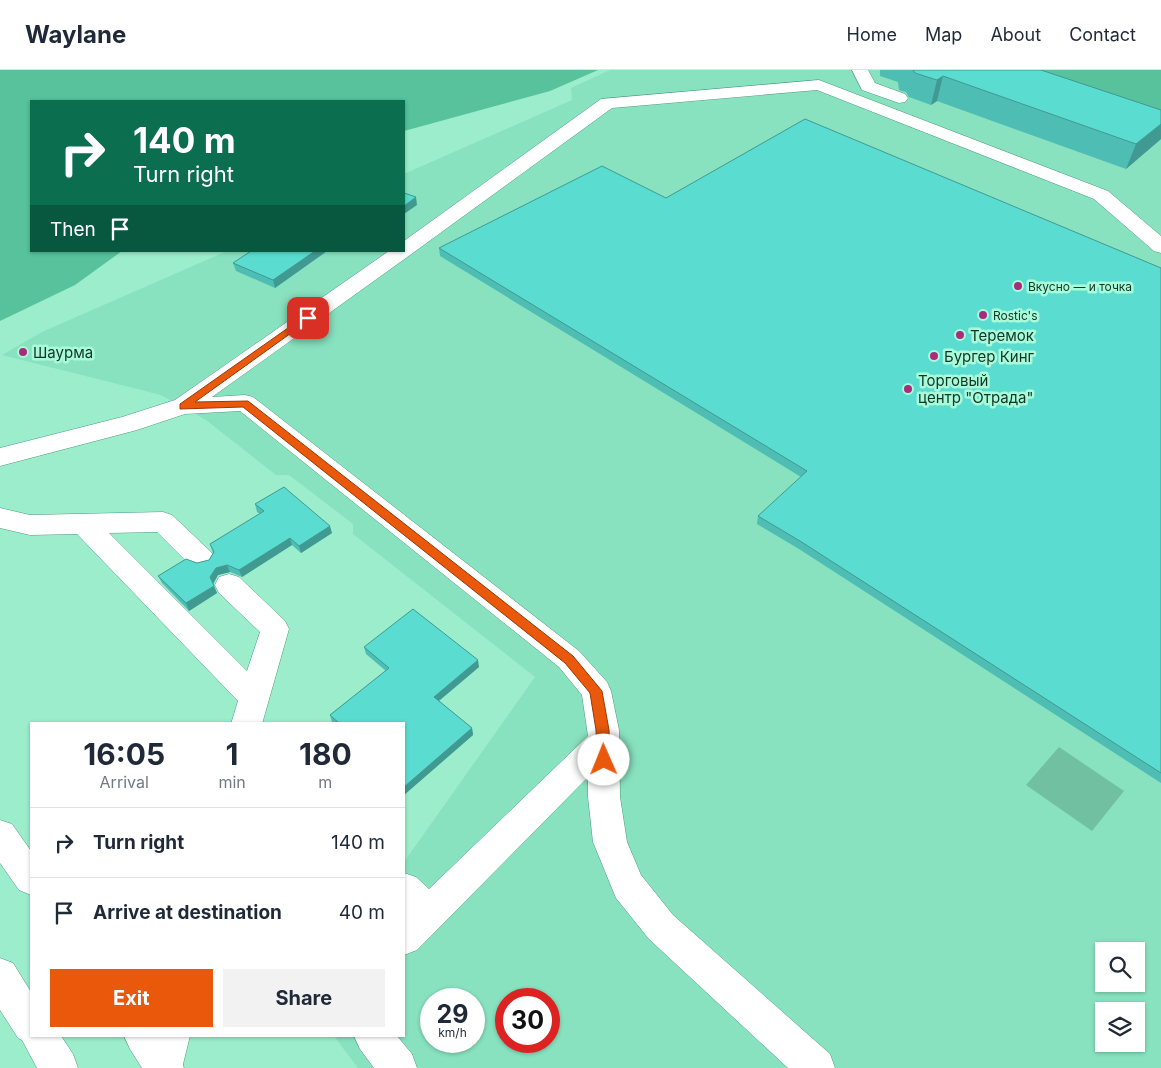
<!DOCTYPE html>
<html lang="en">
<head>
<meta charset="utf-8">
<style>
  body { margin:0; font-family:Inter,sans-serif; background:#f2f2f3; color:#1f2937; height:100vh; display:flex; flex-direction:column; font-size:19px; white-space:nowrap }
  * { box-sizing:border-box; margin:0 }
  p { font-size:16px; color:#747a83 }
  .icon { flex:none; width:28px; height:28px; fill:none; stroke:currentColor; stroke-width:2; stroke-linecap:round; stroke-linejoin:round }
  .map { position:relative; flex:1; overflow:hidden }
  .panel { position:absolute; left:30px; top:652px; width:375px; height:315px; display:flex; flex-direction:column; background:#fff; border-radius:0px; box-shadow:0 1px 4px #0004 }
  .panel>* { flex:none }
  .guide { position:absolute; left:30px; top:30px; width:375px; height:152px; border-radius:0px; box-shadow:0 1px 4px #0004; background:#0b6e4f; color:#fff; overflow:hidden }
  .tools { position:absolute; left:1095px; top:872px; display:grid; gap:10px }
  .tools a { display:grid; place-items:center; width:50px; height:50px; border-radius:0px; background:#fff; box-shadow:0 1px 4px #0004; font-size:25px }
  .speed { position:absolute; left:420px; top:918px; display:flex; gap:10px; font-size:25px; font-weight:700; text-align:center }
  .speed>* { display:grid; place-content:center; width:65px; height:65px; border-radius:50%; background:#fff; box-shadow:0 1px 4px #0004; line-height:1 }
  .speed small { font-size:12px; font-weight:400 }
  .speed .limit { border:8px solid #d22; background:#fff; color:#111 }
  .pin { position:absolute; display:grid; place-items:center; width:42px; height:42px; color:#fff; margin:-21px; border-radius:10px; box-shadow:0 2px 8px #0006 }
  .me { position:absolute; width:55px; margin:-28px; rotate:359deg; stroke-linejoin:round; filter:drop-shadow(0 0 4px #0008) }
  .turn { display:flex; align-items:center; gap:18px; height:105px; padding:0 20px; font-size:22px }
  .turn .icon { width:65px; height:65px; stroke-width:2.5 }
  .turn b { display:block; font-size:35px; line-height:42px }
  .then { display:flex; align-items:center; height:48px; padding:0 20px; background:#0003; gap:10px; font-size:19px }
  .eta { display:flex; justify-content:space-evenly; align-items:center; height:85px; text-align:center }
  .eta b { font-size:30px; font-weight:700; line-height:35px }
  .cta { display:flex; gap:10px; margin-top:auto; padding:10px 20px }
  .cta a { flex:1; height:58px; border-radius:0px; background:#ea580c; color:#fff; font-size:20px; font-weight:700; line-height:58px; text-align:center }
  .cta a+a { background:#f2f2f3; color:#1f2937 }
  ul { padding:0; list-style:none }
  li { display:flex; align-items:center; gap:15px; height:70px; padding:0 20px; border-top:1px solid #e0e1e3 }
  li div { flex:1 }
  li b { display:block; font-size:19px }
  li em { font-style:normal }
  header { display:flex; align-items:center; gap:30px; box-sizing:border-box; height:70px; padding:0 25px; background:#fff; border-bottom:1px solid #e0e1e3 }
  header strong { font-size:24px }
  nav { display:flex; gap:28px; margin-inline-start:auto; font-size:18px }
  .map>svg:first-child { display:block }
  .built { fill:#88e2bf; fill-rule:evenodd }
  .green { fill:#71c0a1 }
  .forest { fill:#57c29b }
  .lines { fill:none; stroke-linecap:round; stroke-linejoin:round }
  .minor-casing { stroke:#4b9c7e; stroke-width:1 }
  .major-casing { stroke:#4b9c7e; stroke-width:1 }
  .minor { fill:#fff; fill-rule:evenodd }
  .major { fill:#fff; fill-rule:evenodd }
  .wall { fill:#4ebdb3 }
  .shaded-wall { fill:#409a92 }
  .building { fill:#5bdcd0; stroke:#409a92 }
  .route { fill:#ea580c; stroke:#983908 }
  .poi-dot { fill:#aa2b7b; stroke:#a8fbd9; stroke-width:2 }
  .labels { text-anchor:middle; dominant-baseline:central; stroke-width:5; stroke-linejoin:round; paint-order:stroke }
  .far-poi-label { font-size:12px; fill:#123528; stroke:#a8fbd9; text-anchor:start }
  .poi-label { font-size:15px; fill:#123528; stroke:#a8fbd9; text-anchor:start }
</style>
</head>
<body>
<header>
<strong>Waylane</strong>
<nav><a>Home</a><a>Map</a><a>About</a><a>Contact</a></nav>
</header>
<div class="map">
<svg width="1161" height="998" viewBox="0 0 1161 998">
  <rect width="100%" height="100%" fill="#9bedcc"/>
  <path class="built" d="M610,0H1008L1161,55V998H358L334,966H404V792L535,607L353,464V454L289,405H276L206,350L161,325L2,285L42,262L227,181H404V104L572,30L571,18ZM1104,881H1136V914H1104ZM431,929H474V971H431ZM506,929H549V971H506ZM1104,941H1136V974H1104Z"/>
  <path class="green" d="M1059,677L1124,721L1092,761L1026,715Z"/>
  <path class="forest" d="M0,0H598L550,21L404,61V31H31V181H122L75,215L0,251Z
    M1014,0H1161V53Z"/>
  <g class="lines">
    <defs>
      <path id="minor" d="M852,0H868L875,13L905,24L908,28L905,32L899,33L862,20Z
        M819,10L1108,121L1161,166V183L1154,181L1094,129L817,20L612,38L410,185L212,327L245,325L253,327L579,581L607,612L611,621L619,660L620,727L627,772L641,805L673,845L830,984L835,998H788L649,869L616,828L593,772L588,727V707L417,880L404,885V803L416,807L429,819L588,666L582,625L559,597L240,341L185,344L137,360L0,396V378L122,347L175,330L389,181H404V171L601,29Z
        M0,438L30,445L163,442L172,445L211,482L215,489L211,496L201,499L191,496L157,462L109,463L247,601L260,562L219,523L215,515L219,507L229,504L239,507L285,551L289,559L262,654H231L238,631L77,464L30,465L0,458Z
        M152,966H190L182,998H146Z
        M354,966H397L412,984L417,998H374L360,979Z"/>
      <path id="major" d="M0,750L12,754L31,781V825L19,820L0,793Z
        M0,888L13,893L31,922V966H61L73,984L78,998H37L22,970L18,968L0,940Z
        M124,966H166L179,984L184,998H142L130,979Z"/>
    </defs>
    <use href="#minor" class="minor-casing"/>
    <use href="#major" class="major-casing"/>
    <use href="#minor" class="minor"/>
    <use href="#major" class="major"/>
  </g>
  <path class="wall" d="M880,0H1041L1161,40V69L1126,99L937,31L931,35L909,27L906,22L899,20L898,12L880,6Z
    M666,128L1161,198V713L799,479L757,454L758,446L801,407L440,186L439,178Z
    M327,181L275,218L236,201L233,193Z
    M255,434L332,463L301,483L292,475L242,507L230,502L218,505L213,514L217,523L189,541L162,513L158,506L209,490L213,483L210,474L260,444L257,442Z
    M364,577L479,597L439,631L472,658L473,665L404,725V654H334L332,652L330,645L386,601L366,584Z"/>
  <path class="shaded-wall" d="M943,6L937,31L931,35L937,10Z
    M1161,54V69L1126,99L1136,74Z
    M416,127L417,135L404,144V136Z
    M315,181H327L275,218L273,210Z
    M330,456L332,463L301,483L299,476Z
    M290,468L292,475L242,507L239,500Z
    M227,495L230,502L218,505L213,514L210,507L216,498Z
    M214,516L217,523L189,541L186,533Z
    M478,590L479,597L435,634L434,627Z
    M472,658L473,665L404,725V717Z"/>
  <path class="building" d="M913,0H1041L1161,40V54L1136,74L943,6L937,10L915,3Z
    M805,49L1161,198V703L800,471L758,446L807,401L439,178L602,96L666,128Z
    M404,123L416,127L404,136Z
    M251,181H315L273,210L233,193Z
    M284,417L330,456L299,476L290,468L239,500L227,495L216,498L210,507L214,516L186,533L158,506L186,489L197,493L209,490L214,482L210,474L264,441L255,434Z
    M413,539L478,590L434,627L472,658L404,717V654H340L330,645L389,598L364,577Z"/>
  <path class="route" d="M305,246H311L312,248L195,332L248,331L573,586L602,621L609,660L610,690L608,694L604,695L599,694L597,690L596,660L590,623L565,593L243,337L180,339V334Z"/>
  <g class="poi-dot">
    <circle cx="1018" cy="216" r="5"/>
    <circle cx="983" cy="245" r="5"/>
    <circle cx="960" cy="265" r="5"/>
    <circle cx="23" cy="282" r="5"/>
    <circle cx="934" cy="286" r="5"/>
    <circle cx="908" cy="319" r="5"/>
  </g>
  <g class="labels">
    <g class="far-poi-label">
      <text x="1028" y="216">Вкусно — и точка</text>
      <text x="993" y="245">Rostic's</text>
    </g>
    <g class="poi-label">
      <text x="970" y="265">Теремок</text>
      <text x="33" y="282">Шаурма</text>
      <text x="944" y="286">Бургер Кинг</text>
      <text x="918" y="310">Торговый<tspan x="918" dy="17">центр "Отрада"</tspan></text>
    </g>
  </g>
</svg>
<div class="tools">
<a><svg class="icon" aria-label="search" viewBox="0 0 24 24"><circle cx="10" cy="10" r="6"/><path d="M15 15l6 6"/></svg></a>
<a><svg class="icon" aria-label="layers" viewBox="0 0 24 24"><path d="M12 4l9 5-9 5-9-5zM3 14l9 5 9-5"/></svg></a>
</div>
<div class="speed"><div>29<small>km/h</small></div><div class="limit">30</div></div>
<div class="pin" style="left:308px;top:248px;background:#d93025"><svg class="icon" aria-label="arrive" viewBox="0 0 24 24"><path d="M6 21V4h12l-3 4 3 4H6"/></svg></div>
<svg class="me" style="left:604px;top:690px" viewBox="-20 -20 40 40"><circle r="19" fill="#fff"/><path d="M0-13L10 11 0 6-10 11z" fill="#ea580c"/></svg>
<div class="guide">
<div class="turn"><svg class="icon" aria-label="right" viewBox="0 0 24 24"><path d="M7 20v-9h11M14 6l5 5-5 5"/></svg><div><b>140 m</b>Turn right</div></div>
<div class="then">Then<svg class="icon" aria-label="arrive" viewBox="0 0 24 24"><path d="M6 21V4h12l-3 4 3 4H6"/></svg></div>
</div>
<section class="panel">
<div class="eta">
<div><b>16:05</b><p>Arrival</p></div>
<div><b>1</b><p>min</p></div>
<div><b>180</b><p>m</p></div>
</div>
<ul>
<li><svg class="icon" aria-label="right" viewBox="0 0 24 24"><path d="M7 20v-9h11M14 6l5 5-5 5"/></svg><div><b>Turn right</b></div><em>140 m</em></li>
<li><svg class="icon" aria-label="arrive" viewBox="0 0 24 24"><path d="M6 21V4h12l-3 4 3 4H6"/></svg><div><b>Arrive at destination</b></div><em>40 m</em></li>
</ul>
<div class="cta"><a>Exit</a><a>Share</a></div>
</section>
</div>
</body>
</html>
